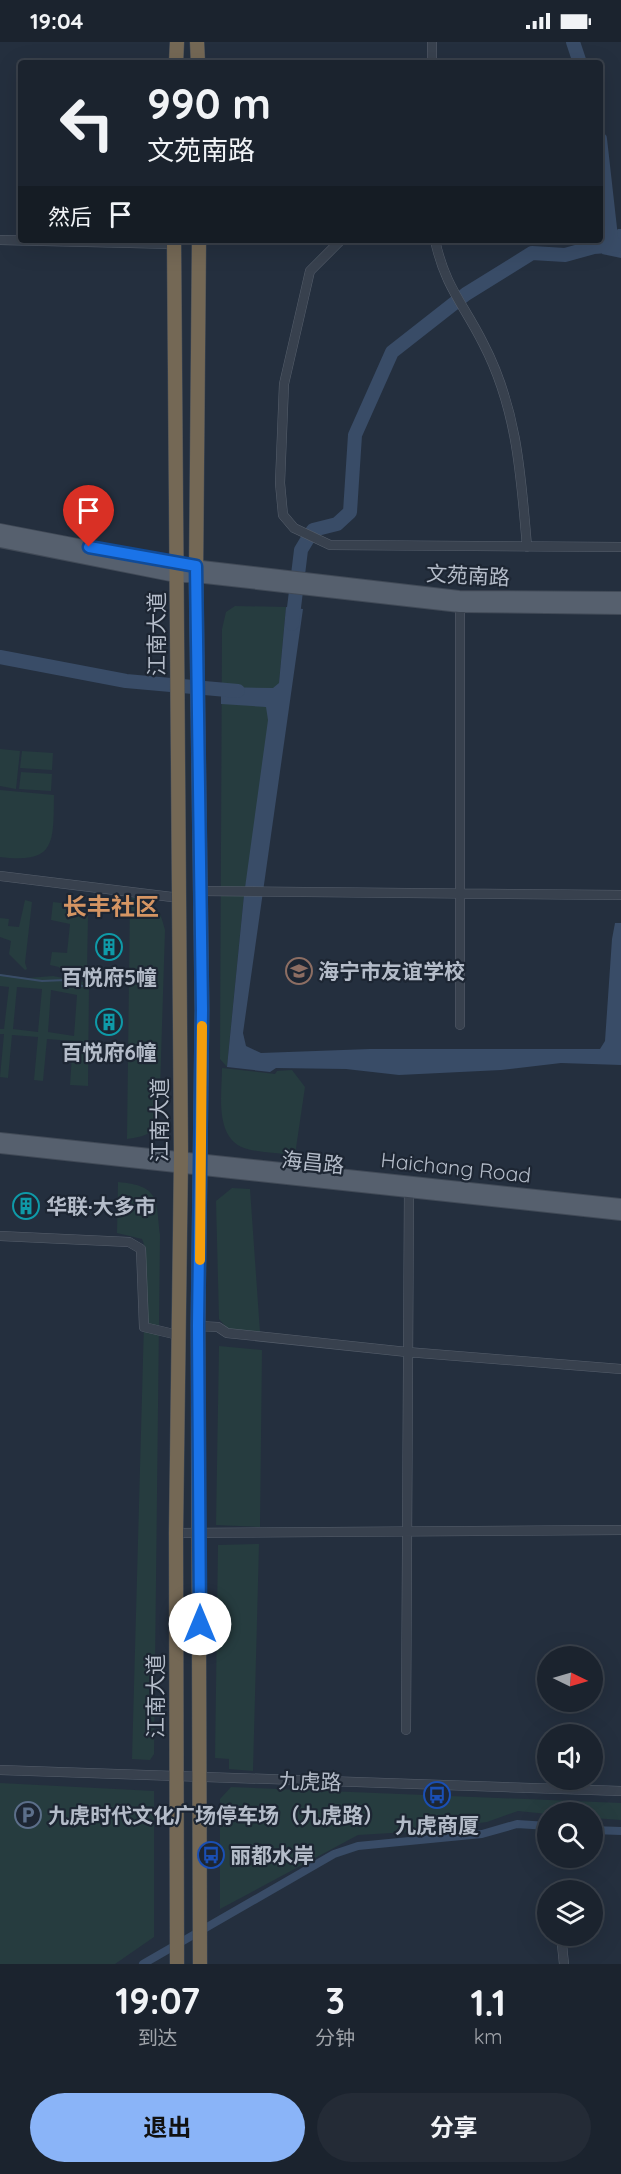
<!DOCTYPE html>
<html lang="zh">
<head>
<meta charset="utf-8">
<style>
  body { margin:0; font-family:Quicksand,"Noto Sans SC",sans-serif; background:#242b36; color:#f1f3f6; height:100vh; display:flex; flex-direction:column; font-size:22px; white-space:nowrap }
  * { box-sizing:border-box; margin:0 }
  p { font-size:20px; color:#a0a4aa }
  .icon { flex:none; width:33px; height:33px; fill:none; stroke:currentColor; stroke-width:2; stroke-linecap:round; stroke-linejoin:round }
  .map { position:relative; height:1922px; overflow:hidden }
  .drawer { display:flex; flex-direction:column; background:#1b232e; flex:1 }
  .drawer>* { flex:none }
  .guide { position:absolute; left:18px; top:18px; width:585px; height:183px; border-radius:6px; box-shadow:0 6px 24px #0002,0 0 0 2px #39404a; background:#1b232e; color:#f1f3f6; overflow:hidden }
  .needle { width:39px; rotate:95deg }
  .tools { position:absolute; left:537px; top:1604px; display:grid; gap:12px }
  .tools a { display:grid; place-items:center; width:66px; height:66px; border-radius:50%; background:#1b232e; box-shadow:0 6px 24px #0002,0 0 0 2px #39404a; font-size:30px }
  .pin { position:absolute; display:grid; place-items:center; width:51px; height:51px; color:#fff; margin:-62px -26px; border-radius:50% 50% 50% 0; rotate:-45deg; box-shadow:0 0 6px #0007 }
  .pin .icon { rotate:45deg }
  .me { position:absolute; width:66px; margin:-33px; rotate:0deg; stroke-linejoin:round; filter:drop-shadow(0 0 4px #0008) }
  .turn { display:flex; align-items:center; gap:21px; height:126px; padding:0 30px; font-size:27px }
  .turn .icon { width:78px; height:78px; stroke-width:2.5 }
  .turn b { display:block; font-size:42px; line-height:51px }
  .then { display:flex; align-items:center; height:57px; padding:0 30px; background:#0003; gap:12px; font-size:22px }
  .eta { display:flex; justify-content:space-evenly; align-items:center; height:102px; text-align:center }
  .eta b { font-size:36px; font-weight:700; line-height:42px }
  .action { display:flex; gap:12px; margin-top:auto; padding:12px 30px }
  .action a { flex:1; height:69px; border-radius:36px; background:#8ab4f8; color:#111; font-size:24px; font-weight:700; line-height:69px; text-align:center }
  .action a+a { background:#242b36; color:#f1f3f6 }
  .status { display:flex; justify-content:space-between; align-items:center; height:42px; padding:0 30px; background:#1b232e; direction:ltr }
  .status svg { height:16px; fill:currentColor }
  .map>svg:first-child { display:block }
  .green { fill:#263c3f; fill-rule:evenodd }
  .water { fill:#394c67 }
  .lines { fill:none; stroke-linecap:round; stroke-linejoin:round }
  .stream { stroke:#394c67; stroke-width:2 }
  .canal { stroke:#394c67; stroke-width:8 }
  .river { stroke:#394c67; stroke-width:14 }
  .minor-casing { stroke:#565f6c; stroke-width:10 }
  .major-casing { stroke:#414a57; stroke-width:14 }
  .highway-casing { stroke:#434c59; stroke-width:15 }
  .minor { stroke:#38414e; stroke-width:9 }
  .major { stroke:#56606e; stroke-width:12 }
  .highway { stroke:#746855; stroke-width:14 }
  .route-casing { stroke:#114b97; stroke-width:15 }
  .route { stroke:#1a73e8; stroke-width:10 }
  .slow { stroke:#f59e0b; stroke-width:10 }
  .labels { text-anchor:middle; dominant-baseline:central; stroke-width:4.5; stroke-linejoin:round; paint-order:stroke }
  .street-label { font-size:21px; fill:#b4bcc9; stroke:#1d2633 }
  .poi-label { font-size:21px; font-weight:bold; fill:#b4bcc9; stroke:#1d2633; text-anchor:start }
  .quarter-label { font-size:24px; font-weight:bold; fill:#d59563; stroke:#1d2633 }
</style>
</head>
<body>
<div class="status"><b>19:04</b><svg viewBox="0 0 49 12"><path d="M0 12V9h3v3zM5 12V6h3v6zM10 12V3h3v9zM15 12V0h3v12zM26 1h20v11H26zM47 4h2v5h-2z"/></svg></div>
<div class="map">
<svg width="621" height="1922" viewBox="0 0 621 1922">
  <rect width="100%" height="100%" fill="#242f3e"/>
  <path class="green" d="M235,564L286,565L279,641L244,853L227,1025L220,1017L222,587L226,570Z
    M0,707L20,709L16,747L0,744Z
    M22,709L53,711L52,728L20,726Z
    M21,730L52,732L51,749L19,747Z
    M0,748L54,753C53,800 57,822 0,815Z
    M130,855C154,861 159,863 165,888L159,1080C151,1093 142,1095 127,1097Z
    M25,858L32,860L25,921L27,927L25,928L9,912L11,899L0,895V876L9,877L8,884L19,885Z
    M53,860L83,864V873L88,874L87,928L84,932L63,931L59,925L50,923L52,910L67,911L70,882L51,878Z
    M0,932L28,936L53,934L89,941L88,1044L70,1043L73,999L47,997L43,1039L34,1038L38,995L12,993L8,1036L0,1035L4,992H0V987H4L9,945L0,944ZM17,945L42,947L38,990L13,987ZM51,948L77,953L74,994L48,990Z
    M222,1026L275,1032L277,1029L292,1028L305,1045L295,1113C279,1111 259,1111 244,1106C214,1095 222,1051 222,1026Z
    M118,1140C159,1144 156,1155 160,1193L154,1712L150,1718L132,1717L146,1208L142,1197L117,1191Z
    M232,1146L250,1147L260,1290L228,1287L219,1277L216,1159Z
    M219,1304L262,1308L260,1485L216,1483Z
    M259,1502L253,1729L229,1727V1717L215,1716L218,1503Z
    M0,1741L154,1749V1895L115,1922H0Z
    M231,1745L621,1761V1778L593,1776L592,1770L547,1772L518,1769L487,1780L409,1790L358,1793L220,1867V1757Z"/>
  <path class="water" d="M618,187H621V216L602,212L604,200Z
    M286,565L303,567L243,991L246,1004L261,1011L370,1007H600L605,999L612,897L615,881H621V1023L561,1021L501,1028L399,1033L346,1027L276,1026L270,1030L227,1025L244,853L268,678L266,665L221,662V645L273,646L279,641Z"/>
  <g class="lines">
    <path class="stream" d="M0,933L42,939L66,938L82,944"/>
    <path class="canal" d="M592,1788L621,1789
      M143,1922L334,1812L358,1804L482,1792L517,1782L548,1784"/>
    <path class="river" d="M573,0L580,21
      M600,97L612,204
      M292,582L301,508L313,488L337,482L350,470L355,393L392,310L466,252L532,211L565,213L594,205L621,203
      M0,615L126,639L238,649"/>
    <defs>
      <path id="minor" d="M432,0V21
        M0,198L173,202
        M341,198L310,229L284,342L280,441L283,473L294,486L330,503L621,505
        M435,198C445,245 463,261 483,301C517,366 521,433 527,505
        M460,564V983
        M0,834L180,856
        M199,849L621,853
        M0,1194L129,1200L141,1207L144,1285L178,1293
        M198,1284L218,1285L227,1291L407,1310L621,1327
        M176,1491L621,1488
        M406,1688L409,1145
        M0,1728L621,1749
        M561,1893L564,1922"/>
      <path id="major" d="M0,488L176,522L459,555L621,556
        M0,499L176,534H196L460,564L621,566
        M0,1097L621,1163
        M0,1105L621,1172"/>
      <path id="highway" d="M197,0L198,21
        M176,21L177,0
        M174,198L181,1115L176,1491L177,1922
        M199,198L196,534L202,968L198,1284L200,1922"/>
    </defs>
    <use href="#minor" class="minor-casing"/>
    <use href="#major" class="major-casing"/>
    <use href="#highway" class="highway-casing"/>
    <use href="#minor" class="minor"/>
    <use href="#major" class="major"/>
    <use href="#highway" class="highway"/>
  </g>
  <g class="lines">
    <defs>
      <path id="route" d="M89,505L196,524L202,968L198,1284L200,1582"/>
    </defs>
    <use href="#route" class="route-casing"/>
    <use href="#route" class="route"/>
    <path class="slow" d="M200,1218L202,984"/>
  </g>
  <defs>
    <symbol id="building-ring" viewBox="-11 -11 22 22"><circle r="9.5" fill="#1d2633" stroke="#0f9aa8" stroke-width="1.5"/><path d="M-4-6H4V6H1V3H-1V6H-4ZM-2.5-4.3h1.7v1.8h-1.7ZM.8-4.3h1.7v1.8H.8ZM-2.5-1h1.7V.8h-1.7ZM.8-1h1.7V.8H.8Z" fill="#0f9aa8"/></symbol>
    <symbol id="school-ring" viewBox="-11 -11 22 22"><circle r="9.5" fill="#1d2633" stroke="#8d6e63" stroke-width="1.5"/><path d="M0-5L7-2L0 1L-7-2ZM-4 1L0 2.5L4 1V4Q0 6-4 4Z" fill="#8d6e63"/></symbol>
    <symbol id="bus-ring" viewBox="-11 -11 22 22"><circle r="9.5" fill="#1d2633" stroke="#1a4fb4" stroke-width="1.5"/><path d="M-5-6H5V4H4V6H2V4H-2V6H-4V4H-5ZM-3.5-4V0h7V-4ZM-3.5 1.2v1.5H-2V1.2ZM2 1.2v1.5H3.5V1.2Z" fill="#1a4fb4"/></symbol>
    <symbol id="parking-ring" viewBox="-11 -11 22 22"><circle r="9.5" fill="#1d2633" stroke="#5c6f8a" stroke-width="1.5"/><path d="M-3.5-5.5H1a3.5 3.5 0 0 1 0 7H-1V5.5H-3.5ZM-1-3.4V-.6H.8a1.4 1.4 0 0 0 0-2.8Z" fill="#5c6f8a"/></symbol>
  </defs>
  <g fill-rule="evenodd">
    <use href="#building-ring" x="94" y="890" width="30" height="30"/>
    <use href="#school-ring" x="284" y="914" width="30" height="30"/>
    <use href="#building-ring" x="94" y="965" width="30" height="30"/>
    <use href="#building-ring" x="11" y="1149" width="30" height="30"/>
    <use href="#bus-ring" x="422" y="1738" width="30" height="30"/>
    <use href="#parking-ring" x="13" y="1758" width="30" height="30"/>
    <use href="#bus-ring" x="196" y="1798" width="30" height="30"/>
  </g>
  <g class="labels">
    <g class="street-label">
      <text transform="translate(468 533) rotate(3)">文苑南路</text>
      <text transform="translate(156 592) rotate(-90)">江南大道</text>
      <text transform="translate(159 1078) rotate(-90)">江南大道</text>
      <text transform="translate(313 1120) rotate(6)">海昌路</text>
      <text transform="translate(456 1125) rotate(6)">Haichang Road</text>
      <text transform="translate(155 1654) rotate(-90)">江南大道</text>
      <text transform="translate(310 1739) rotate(2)">九虎路</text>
    </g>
    <g class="poi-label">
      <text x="318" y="929">海宁市友谊学校</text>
      <text x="109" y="935" text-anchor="middle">百悦府5幢</text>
      <text x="109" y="1010" text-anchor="middle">百悦府6幢</text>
      <text x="46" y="1164">华联·大多市</text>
      <text x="48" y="1773">九虎时代文化广场停车场（九虎路）</text>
      <text x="437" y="1783" text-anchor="middle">九虎商厦</text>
      <text x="230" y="1813">丽都水岸</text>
    </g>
    <g class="quarter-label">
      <text x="111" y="864">长丰社区</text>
    </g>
  </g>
</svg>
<div class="tools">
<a><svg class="needle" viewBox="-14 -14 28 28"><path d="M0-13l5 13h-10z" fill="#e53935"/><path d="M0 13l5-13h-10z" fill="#a0a4aa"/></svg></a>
<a><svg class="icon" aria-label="sound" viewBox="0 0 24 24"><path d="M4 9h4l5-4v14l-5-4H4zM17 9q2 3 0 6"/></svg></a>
<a><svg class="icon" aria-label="search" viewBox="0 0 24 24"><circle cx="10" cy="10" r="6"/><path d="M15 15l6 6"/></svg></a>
<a><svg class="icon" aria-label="layers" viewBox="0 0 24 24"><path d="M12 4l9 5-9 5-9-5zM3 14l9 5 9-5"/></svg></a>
</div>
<div class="pin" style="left:89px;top:505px;background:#d93025"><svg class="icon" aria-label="arrive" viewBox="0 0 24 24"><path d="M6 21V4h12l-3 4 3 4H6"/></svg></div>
<svg class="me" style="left:200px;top:1582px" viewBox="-20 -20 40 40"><circle r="19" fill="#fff"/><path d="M0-13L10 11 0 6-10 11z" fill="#1a73e8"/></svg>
<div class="guide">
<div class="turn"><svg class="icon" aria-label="left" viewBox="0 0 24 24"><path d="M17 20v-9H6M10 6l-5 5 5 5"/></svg><div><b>990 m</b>文苑南路</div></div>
<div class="then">然后<svg class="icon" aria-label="arrive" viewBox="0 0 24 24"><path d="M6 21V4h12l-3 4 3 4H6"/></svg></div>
</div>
</div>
<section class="drawer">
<div class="eta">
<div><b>19:07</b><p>到达</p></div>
<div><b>3</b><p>分钟</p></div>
<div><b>1.1</b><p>km</p></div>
</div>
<div class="action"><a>退出</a><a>分享</a></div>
</section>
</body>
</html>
